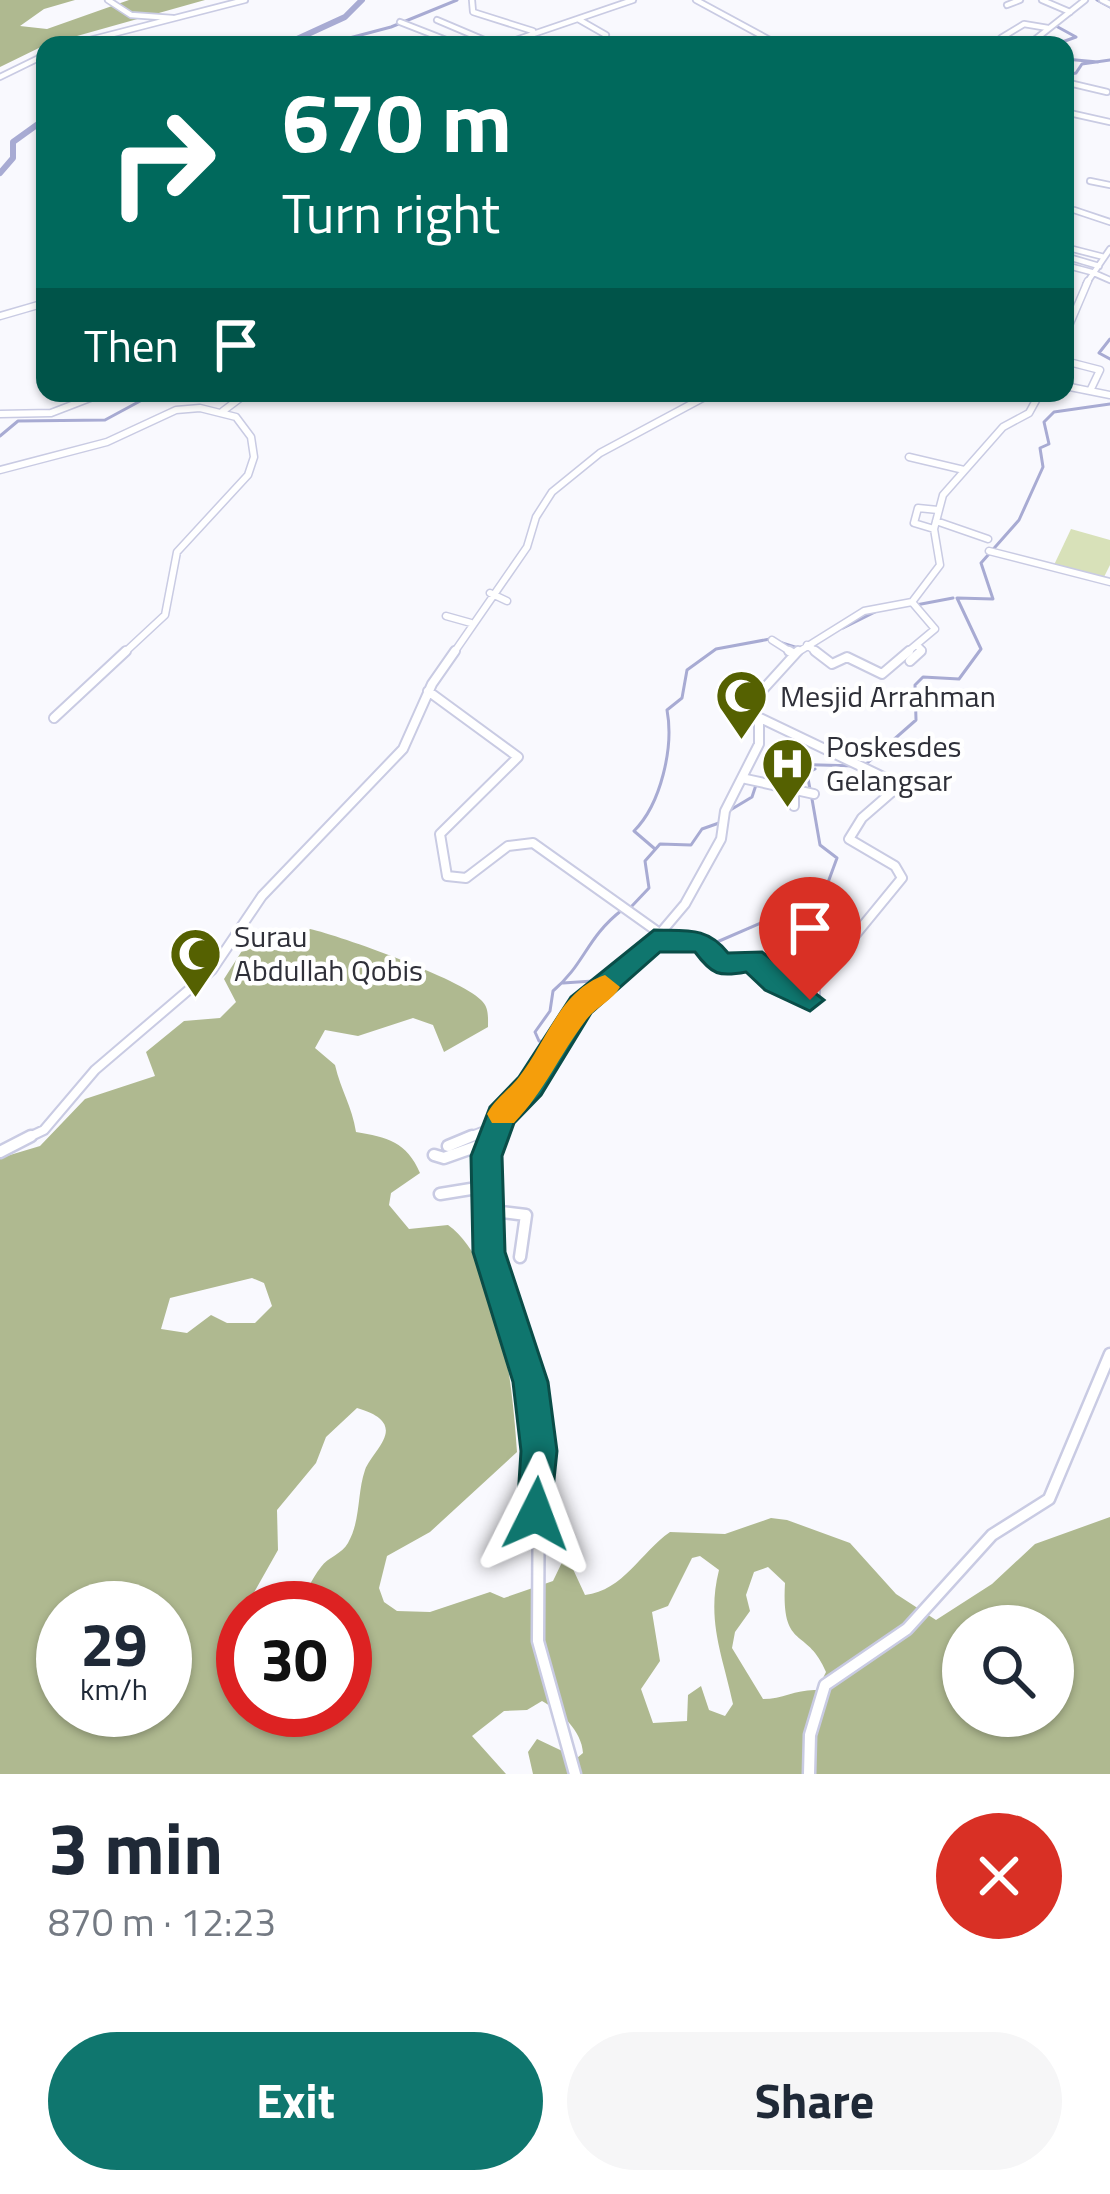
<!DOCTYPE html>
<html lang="en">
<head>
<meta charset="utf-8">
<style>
  body { margin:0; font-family:"Titillium Web",sans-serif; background:#f6f6f7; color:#1f2937; height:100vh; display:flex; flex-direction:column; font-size:45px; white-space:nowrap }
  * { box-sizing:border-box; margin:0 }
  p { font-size:39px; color:#747a83 }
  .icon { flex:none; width:66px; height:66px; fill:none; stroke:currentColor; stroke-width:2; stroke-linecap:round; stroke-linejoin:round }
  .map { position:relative; height:1774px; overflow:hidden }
  .sheet { display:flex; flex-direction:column; background:#fff; flex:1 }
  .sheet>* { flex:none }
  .hud { position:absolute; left:36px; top:36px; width:1038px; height:366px; border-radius:24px; box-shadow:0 3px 9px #0004; background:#00695c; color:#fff; overflow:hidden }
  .tools { position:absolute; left:942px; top:1605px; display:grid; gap:24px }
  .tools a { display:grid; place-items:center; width:132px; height:132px; border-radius:50%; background:#fff; box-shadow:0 3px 9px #0004; font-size:60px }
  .speed { position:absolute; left:36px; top:1581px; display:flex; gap:24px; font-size:60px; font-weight:700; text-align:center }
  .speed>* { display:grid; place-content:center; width:156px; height:156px; border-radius:50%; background:#fff; box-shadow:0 3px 9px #0004; line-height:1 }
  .speed small { font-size:30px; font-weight:400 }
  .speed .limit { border:18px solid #d22; background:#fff; color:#111 }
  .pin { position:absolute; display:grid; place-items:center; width:102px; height:102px; color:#fff; margin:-123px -51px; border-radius:50% 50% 50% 0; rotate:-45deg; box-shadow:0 0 12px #0007 }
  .pin .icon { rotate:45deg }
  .me { position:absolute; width:132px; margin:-66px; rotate:3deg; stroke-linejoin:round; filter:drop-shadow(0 0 9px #0008) }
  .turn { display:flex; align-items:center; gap:42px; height:252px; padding:0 48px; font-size:54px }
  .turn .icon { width:156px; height:156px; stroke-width:2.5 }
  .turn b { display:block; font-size:84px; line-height:102px }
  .then { display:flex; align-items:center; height:114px; padding:0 48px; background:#0003; gap:24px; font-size:45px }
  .round { display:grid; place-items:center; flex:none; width:126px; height:126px; border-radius:63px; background:#f6f6f7 }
  .overview { display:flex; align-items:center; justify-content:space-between; height:204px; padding:0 48px }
  h1 { font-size:72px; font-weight:700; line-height:90px }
  .action { display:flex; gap:24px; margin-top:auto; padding:24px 48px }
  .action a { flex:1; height:138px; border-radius:72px; background:#0f766e; color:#fff; font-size:48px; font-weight:700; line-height:138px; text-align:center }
  .action a+a { background:#f6f6f7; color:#1f2937 }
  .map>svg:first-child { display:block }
  .green { fill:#d8e1b9 }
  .forest { fill:#afb990; fill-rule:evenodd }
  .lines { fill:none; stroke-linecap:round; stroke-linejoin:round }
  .stream { stroke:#a8abd3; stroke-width:3 }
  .river { stroke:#a8abd3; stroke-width:6 }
  .minor-far3-casing { stroke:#c9cbe3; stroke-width:8 }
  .minor-far2-casing { stroke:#c9cbe3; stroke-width:9 }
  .minor-far1-casing { stroke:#c9cbe3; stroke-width:12 }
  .minor-casing { stroke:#c9cbe3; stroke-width:15 }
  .tertiary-casing { stroke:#c9cbe3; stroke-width:8 }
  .minor-far3 { stroke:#fff; stroke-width:4.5 }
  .minor-far2 { stroke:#fff; stroke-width:6 }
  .minor-far1 { stroke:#fff; stroke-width:8 }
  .minor { stroke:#fff; stroke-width:10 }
  .tertiary { stroke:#fff; stroke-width:4.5 }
  .route { fill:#0f766e; stroke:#0a4d48; stroke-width:3 }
  .slow { fill:#f59e0b }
  .labels { text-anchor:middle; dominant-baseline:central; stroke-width:9; stroke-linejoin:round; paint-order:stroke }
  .poi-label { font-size:30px; fill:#2f3039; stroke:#fff; text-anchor:start }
</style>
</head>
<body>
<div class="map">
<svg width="1110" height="1774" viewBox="0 0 1110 1774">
  <rect width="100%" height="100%" fill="#f9f9fe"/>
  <path class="green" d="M1071,529L1110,540V565L1104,577L1054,565Z"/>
  <path class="forest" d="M0,0H75L44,9L20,26L47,29L129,0H205L45,45L0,67Z
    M310,929C341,936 461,979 481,1000C489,1007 488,1017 488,1027L444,1052L433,1025L413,1018L358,1036L325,1030L315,1048L335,1065C341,1091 352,1106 356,1132C387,1137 407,1142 420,1173L391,1193L389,1205L409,1229L448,1225C501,1262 513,1392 517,1452L430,1532L387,1556L379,1588L384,1602L397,1611L430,1612L490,1592L504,1598L553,1581L566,1554L585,1595C624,1590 640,1553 670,1532L725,1534L771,1518L787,1520L850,1543L896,1594L936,1620L992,1584L1035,1544L1110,1517V1774H533L528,1752L537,1739L577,1758L583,1753C582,1731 560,1711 542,1701L527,1710L504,1711L472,1736L506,1774H0V1158L40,1146L85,1099L155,1076L146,1052L184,1021L220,1018L236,1002L224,979L245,946L289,952ZM252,1278L264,1283L272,1306L255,1323H227L211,1315L187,1333L161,1329L170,1298ZM357,1408C412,1424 373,1449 365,1470C357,1493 361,1520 348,1543C342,1554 328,1557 321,1567C311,1579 306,1595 297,1608H345V1710H243V1630L235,1626L278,1550L277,1510L316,1463L326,1437ZM700,1556L719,1570C706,1621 723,1656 733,1704L725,1716L709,1710L701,1686L688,1695L687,1721L653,1723L641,1689L660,1661L652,1612L668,1606L692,1558ZM768,1567L785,1583C781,1652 807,1626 826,1672L817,1690C797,1689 783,1699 763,1699L732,1648L735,1632L750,1611L746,1595L754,1572ZM63,1608H165V1710H63ZM963,1626H1053V1716H963Z"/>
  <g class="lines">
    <path class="stream" d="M1097,0L1110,7
      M323,45L391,27L457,0
      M895,45H954
      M1054,45L1076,37L1056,26
      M1065,59L1098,62
      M1065,75L1076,73L1082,64L1110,60
      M1110,339L1099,353L1110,359
      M0,436L18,421L105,420L155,393
      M916,605L953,598
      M843,628L877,611
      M779,642L798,648
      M866,764L916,720L915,685L923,677L959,679L981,649L957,598L993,599L981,563L1019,520L1043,467L1040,448L1049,444L1044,422L1054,412L1110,404
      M764,779L785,764L856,766
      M810,789L807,773L815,769
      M727,812L752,797L756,785
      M655,849L634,831C661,804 674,747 667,710L682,698L687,670L716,649L770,639
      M631,907L649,888L645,861L660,844L691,845L702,829L719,823
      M710,945L823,896L837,858L820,845L812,799
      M622,974L651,952L701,947
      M563,983L608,980
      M550,1042L539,1041L535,1032L550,1011L553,991C585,964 586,938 622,910"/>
    <path class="river" d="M284,45L345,17L362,0
      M0,173L13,158V142L45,119"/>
    <defs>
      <path id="minor-far3" d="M108,0L131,15L173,18
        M472,0L473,12L533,31
        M696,0L779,45
        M1042,0L1070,12
        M1007,5L1020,0
        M578,19L606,35L600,45
        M437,20L496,45
        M400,22L459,45
        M1001,38L1024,24L1048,28
        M70,45L245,0
        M501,45L633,0
        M0,77L45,55
        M1069,83L1107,92
        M1090,181L1110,185
        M1074,210L1110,222
        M1065,211V216
        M1065,247L1104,257
        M1065,256L1099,266
        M1065,265L1095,273
        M1094,273L1110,280
        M1086,284L1110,249"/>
      <path id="minor-far2" d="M0,316L45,303
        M1065,335L1088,281
        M1065,361L1100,370L1090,391
        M1065,386L1110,395
        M223,411L247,393
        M0,414L51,413L103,393
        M909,457L964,470
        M0,470L107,442L176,410L200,408L236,417L251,437L254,457L248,475L177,552L165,615L123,654
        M936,521L988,539
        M934,529L914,523L918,508L938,510
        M989,551L1110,582
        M490,593L507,601
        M446,616L471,623
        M772,640L794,654
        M807,645L819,654
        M917,645L922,650L918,654
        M453,654L527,547L536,517L552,492L600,453L712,393
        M795,654L864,611L912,602L940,565L934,529L943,495L1003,427L1029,413L1040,393
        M905,654L935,629L912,602"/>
      <path id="minor-far1" d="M789,651L794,654
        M815,651L832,664L847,657L882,674L909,651
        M910,661L921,651
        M428,691L518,757L440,834L447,876L466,878L508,846L533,843L658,932
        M758,717L900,785
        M54,718L126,651
        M746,779L814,794
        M794,789V806
        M654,941H702L717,964L752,960L781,986L815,999V984L902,878L895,866L849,839L862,818L900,785
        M25,1139L44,1130L95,1070L212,970L262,896L403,749L432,684L455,651
        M464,1139L495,1127
        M493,1139L501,1116L530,1086L573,1014L652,943L685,904L721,839L725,811L759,744V723L748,706L798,651"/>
      <path id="minor" d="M494,1136L485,1162L489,1252L525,1359L539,1451L538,1641L575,1774
        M448,1146L472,1136
        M0,1152L31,1136
        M434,1155L444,1158L489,1142
        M440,1194L483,1187
        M485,1210L526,1215L520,1257
        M809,1774L810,1735L825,1685L907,1629L992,1535L1049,1499L1110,1354"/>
      <path id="tertiary" d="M1102,0L1110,4
        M1028,45L1085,0
        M1065,82L1071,86L1065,94
        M1065,112L1110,122"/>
    </defs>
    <use href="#minor-far3" class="minor-far3-casing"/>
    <use href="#minor-far2" class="minor-far2-casing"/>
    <use href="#minor-far1" class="minor-far1-casing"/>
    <use href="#minor" class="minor-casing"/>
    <use href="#tertiary" class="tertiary-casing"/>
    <use href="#minor-far3" class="minor-far3"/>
    <use href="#minor-far2" class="minor-far2"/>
    <use href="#minor-far1" class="minor-far1"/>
    <use href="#minor" class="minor"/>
    <use href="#tertiary" class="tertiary"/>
  </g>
  <path class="route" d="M654,930C686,931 707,926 728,953L762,952L824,1000L810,1011L765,990L746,972C719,977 712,975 695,952H660L591,1013L541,1095L514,1123L502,1156L505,1252L548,1382L557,1451L549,1527L536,1533L523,1527L517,1514L521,1451L513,1382L473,1252L471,1156L490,1107L519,1077L571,997Z"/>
  <path class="slow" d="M605,975L620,987C612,1001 596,1007 586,1020C560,1054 544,1092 514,1123H492L487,1114C495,1099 509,1090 519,1077C546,1043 560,990 605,975Z"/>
  <defs>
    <symbol id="mosque-pin" viewBox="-11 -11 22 30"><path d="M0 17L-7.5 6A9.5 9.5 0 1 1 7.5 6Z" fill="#556101" stroke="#fff"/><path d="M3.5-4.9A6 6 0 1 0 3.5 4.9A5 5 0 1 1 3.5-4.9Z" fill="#fff"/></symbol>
    <symbol id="hospital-pin" viewBox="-11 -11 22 30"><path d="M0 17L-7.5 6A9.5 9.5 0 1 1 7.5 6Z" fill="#556101" stroke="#fff"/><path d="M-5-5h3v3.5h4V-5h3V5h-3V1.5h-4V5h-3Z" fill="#fff"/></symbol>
  </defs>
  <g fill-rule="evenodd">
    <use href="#mosque-pin" x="712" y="666" width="59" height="81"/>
    <use href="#hospital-pin" x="758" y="734" width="59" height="81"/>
    <use href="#mosque-pin" x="166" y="924" width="59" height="81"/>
  </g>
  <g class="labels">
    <g class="poi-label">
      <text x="780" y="696">Mesjid Arrahman</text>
      <text x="826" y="746">Poskesdes<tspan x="826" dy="34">Gelangsar</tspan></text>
      <text x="234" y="936">Surau<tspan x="234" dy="34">Abdullah Qobis</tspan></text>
    </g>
  </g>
</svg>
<div class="tools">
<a><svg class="icon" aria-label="search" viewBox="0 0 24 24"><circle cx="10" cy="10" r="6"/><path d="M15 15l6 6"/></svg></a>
</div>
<div class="speed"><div>29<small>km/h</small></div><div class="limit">30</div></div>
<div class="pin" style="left:810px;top:1000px;background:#d93025"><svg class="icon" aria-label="arrive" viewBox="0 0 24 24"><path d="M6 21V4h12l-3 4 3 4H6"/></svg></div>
<svg class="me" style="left:536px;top:1514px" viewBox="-20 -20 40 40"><path d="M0-17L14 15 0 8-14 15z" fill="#0f766e" stroke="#fff" stroke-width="4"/></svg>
<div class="hud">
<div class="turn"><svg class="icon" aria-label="right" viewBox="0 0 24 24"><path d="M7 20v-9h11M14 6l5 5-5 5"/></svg><div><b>670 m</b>Turn right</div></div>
<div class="then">Then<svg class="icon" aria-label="arrive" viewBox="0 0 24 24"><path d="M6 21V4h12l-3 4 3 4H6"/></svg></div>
</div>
</div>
<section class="sheet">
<div class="overview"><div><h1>3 min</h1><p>870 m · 12:23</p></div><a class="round" style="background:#d93025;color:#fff"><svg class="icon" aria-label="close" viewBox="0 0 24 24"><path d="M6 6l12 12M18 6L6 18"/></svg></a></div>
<div class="action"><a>Exit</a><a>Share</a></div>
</section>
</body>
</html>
